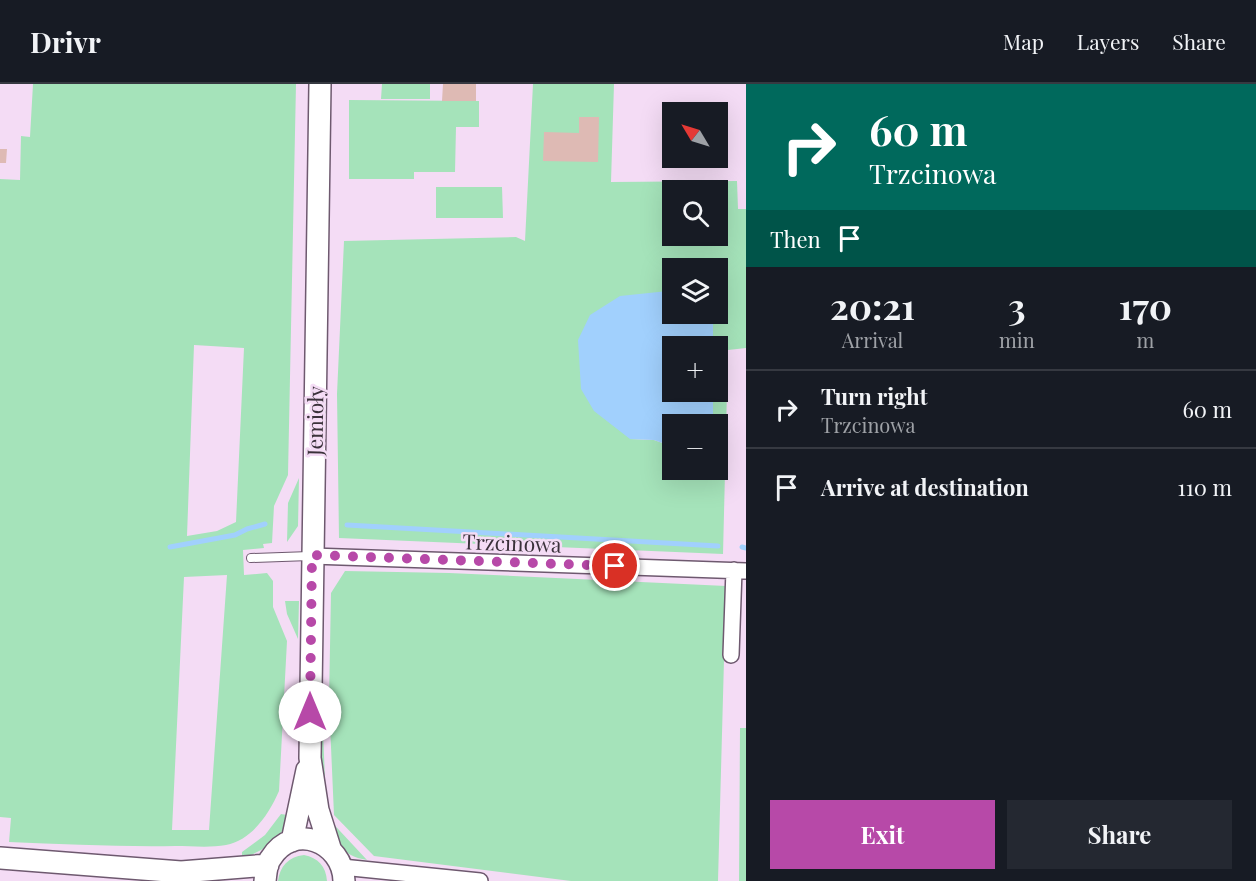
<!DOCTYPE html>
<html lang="en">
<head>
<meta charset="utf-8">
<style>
  body { margin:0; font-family:"Playfair Display",serif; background:#242831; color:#f1f3f6; height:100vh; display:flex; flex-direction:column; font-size:22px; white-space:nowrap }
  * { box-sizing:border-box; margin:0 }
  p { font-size:20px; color:#9ea1a6 }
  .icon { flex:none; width:33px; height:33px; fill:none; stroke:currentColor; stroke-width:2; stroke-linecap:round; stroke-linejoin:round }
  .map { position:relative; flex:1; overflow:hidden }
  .side { display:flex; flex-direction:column; background:#171b24; width:510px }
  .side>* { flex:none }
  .top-card { background:#00695c; color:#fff; overflow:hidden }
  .needle { width:39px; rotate:308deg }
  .tools { position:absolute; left:662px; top:18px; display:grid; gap:12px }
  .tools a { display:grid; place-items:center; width:66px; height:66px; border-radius:0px; background:#171b24; box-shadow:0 6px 24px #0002; font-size:30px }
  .pin { position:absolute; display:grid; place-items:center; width:51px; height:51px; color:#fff; margin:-26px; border:3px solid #fff; border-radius:50%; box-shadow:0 2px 6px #0007 }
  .me { position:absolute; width:66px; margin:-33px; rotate:0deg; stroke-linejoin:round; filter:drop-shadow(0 0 4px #0008) }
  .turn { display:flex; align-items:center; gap:21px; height:126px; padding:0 24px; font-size:27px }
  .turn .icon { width:78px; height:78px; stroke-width:2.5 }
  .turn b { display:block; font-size:42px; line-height:51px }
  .then { display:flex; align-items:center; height:57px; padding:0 24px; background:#0003; gap:12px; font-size:22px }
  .eta { display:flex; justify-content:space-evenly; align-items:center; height:102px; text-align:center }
  .eta b { font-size:36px; font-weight:700; line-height:42px }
  .button { display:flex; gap:12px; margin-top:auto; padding:12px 24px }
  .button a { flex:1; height:69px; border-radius:0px; background:#b749a8; color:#fff; font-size:24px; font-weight:700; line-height:69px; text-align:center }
  .button a+a { background:#242831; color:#f1f3f6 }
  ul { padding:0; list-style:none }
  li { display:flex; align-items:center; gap:18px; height:78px; padding:0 24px; border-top:2px solid #363941 }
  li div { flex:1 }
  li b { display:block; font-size:22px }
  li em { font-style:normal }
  header { display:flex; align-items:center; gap:36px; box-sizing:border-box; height:84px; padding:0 30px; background:#171b24; border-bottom:2px solid #363941 }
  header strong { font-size:28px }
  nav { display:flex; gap:33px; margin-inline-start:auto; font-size:21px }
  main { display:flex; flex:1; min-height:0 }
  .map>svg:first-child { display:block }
  .green { fill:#a5e3ba; fill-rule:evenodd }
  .water { fill:#a1d0fd }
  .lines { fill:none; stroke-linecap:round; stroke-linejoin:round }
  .stream { stroke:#a1d0fd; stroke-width:5 }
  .building { fill:#debab4 }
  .lane-casing { stroke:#6e596f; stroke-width:10 }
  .street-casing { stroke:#6e596f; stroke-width:18 }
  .secondary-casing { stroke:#6e596f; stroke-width:24 }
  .lane { stroke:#fff; stroke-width:8 }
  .street { stroke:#fff; stroke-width:15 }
  .secondary { stroke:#fff; stroke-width:21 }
  .route { stroke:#b749a8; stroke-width:10; stroke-dasharray:0 18 }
  .labels { text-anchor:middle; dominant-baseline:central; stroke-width:5; stroke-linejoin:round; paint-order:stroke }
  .street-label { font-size:21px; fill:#3a313a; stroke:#f4dcf5 }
</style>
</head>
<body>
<header>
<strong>Drivr</strong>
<nav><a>Map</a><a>Layers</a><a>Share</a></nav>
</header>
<main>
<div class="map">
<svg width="746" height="797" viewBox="0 0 746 797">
  <rect width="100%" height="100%" fill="#f4dcf5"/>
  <path class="green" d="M33,0H296L288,391L274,422L272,459L263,460L264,464L243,466L244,491L267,489L273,497V523L287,557L279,707C269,730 252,756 226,761C210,764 191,762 175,762C119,763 64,760 9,758L11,734L0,733V95L20,96L21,52L30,53ZM194,261L244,264L236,438L217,447L187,452ZM227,491L209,746H172L184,493Z
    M382,0H430V15H381Z
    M533,0H614L611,98L737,97L738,125H746V264L728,266L723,470L339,454L337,310L344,157L516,153L525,157ZM672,106H717V152H672ZM672,184H717V230H709L713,233V262H717V308H713V340H717V386H704L703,387L663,385L668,373V361L654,356L630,355L668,207L672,208Z
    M349,16L479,17V43H456L455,88H414V95H349Z
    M436,103H502L503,134H436Z
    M299,394L298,442L287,458L288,419Z
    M345,487L449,489L726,502L718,797H571L374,772L334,731L329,617L331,509Z
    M324,516L322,622L326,720H322L317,608L318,517Z
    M285,517H299L298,555L287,530Z
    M740,644H746V797H739Z
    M281,730L287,731C286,754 262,768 242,774V768L265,751Z
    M326,732L367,776C341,772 332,755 326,732Z
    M304,771C318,774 326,782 327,797H278C280,782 288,773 304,771Z"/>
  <path class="water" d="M668,207L672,208V230H709L713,233V262H672V308H713V340H672V385H663L668,373V361L654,356L630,355L594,327L581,305L578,256L590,231L620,212Z"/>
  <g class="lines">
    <path class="stream" d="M347,441L718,462
      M170,463L235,451L247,445L265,440
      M742,463L746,464"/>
  </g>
  <path class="building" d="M443,0H476V17H442Z
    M579,33H599L598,78L543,77L544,48L579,49Z
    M0,65H7L6,79H0Z"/>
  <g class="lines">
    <defs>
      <path id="lane" d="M251,474L310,472"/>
      <path id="street" d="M312,472L746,487
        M731,571L734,486
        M342,783L480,797"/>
      <path id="secondary" d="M320,0L310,674L318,726L330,764
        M292,757L307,686
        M0,774L181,788L268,781
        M265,797C266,790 266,780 271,774C293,738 343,757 344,797"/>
    </defs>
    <use href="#lane" class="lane-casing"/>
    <use href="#street" class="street-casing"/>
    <use href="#secondary" class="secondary-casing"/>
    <use href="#lane" class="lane"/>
    <use href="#street" class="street"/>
    <use href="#secondary" class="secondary"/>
  </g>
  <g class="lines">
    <path class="route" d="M310,628L312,471L615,482"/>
  </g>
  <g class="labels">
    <g class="street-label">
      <text transform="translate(314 337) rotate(-89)">Jemioły</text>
      <text transform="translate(512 458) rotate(2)">Trzcinowa</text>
    </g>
  </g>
</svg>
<div class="tools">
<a><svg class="needle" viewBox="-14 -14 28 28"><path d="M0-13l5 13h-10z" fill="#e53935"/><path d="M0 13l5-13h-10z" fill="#9ea1a6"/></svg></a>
<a><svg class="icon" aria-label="search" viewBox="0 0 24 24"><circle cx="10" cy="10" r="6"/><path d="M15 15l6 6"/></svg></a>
<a><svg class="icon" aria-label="layers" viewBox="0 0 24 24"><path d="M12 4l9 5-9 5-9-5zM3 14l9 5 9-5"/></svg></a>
<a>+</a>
<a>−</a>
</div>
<div class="pin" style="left:615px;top:482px;background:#d93025"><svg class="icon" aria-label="arrive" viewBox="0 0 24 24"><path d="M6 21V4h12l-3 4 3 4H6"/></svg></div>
<svg class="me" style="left:310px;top:628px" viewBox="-20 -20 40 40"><circle r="19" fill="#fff"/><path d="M0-13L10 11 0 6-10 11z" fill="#b749a8"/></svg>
</div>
<section class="side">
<div class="top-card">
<div class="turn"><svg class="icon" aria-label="right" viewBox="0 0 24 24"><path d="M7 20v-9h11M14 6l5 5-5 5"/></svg><div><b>60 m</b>Trzcinowa</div></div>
<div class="then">Then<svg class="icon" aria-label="arrive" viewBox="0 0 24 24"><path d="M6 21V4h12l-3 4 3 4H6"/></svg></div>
</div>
<div class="eta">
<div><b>20:21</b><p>Arrival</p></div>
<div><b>3</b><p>min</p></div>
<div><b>170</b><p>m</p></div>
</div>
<ul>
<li><svg class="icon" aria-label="right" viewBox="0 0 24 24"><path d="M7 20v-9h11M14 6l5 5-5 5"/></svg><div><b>Turn right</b><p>Trzcinowa</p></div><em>60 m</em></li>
<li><svg class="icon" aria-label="arrive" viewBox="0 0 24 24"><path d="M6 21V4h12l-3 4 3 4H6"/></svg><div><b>Arrive at destination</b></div><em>110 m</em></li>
</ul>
<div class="button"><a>Exit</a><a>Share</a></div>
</section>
</main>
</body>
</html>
